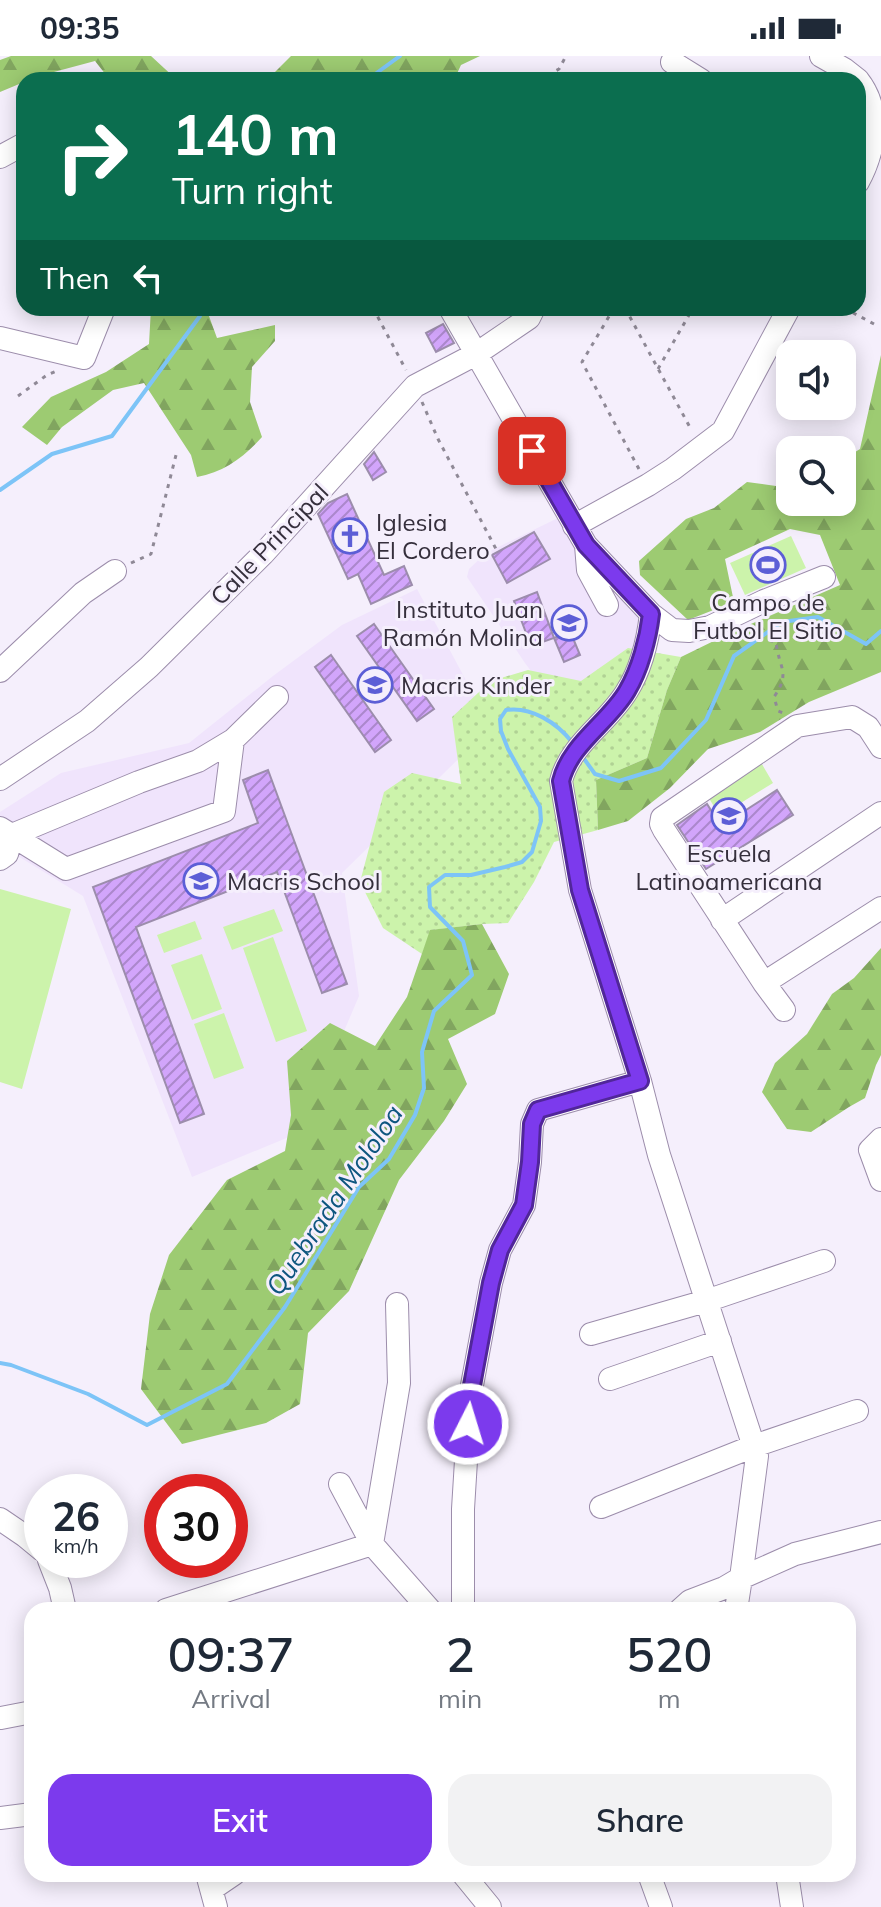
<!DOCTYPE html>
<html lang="en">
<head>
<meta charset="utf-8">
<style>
  body { margin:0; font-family:Mulish,sans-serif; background:#f2f2f3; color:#1f2937; height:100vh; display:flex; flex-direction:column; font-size:30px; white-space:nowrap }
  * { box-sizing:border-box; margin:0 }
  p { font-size:26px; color:#747a83 }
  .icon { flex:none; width:44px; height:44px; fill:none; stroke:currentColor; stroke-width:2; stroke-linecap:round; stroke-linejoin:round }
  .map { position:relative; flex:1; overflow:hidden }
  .side { position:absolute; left:24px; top:1546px; width:832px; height:280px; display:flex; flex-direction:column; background:#fff; border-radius:24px; box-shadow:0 4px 20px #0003 }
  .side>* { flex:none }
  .top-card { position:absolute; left:16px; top:16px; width:850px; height:244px; border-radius:24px; box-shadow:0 4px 20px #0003; background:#0b6e4f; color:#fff; overflow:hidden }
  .controls { position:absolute; left:776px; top:284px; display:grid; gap:16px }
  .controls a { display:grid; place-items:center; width:80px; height:80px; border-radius:16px; background:#fff; box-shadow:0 4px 20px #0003; font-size:40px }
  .speed { position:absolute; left:24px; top:1418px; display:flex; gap:16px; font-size:40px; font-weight:700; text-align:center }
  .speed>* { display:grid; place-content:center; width:104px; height:104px; border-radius:50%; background:#fff; box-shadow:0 4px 20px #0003; line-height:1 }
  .speed small { font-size:20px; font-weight:400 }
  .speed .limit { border:12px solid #d22; background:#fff; color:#111 }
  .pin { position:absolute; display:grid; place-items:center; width:68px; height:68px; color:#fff; margin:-34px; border-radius:16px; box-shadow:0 4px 12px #0006 }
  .me { position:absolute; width:88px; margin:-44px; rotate:5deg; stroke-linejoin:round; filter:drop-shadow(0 0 6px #0008) }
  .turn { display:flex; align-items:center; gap:28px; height:168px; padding:0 24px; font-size:36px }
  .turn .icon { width:104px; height:104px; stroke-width:2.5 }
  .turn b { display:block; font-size:56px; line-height:68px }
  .then { display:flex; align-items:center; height:76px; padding:0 24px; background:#0003; gap:16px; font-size:30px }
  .eta { display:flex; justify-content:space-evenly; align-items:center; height:136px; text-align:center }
  .eta b { font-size:48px; font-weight:600; line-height:56px }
  .cta { display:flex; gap:16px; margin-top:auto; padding:16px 24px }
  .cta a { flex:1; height:92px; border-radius:24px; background:#7c3aed; color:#fff; font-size:32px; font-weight:600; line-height:92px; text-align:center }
  .cta a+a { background:#f2f2f3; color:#1f2937 }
  .status { display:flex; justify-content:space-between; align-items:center; height:56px; padding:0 40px; background:#fff; direction:ltr }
  .status svg { height:22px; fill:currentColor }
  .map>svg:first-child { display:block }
  .built { fill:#f0e4fc }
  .grass { fill:url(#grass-dots) }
  .forest { fill:url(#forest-firs) }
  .pitch { fill:#ccf3ab }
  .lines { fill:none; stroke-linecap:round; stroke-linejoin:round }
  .stream { stroke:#7dc4f7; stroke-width:4 }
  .building { fill:url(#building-hatch); stroke:#9c8dac; stroke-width:2 }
  .minor-casing { stroke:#9c8dab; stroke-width:24 }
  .path { stroke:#8f8996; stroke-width:3; stroke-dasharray:4 6; stroke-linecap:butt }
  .minor { stroke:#fff; stroke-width:22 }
  .route-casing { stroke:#51269a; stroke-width:20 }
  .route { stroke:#7c3aed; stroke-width:14 }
  .labels { text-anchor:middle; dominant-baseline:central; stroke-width:6; stroke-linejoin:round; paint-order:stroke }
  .poi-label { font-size:24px; fill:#352f3c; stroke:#f5effc; text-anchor:start }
  .street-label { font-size:24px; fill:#352f3c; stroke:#f5effc }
  .water-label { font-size:26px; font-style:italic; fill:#0e567f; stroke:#f5effc }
</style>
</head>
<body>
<div class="status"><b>09:35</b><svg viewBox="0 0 49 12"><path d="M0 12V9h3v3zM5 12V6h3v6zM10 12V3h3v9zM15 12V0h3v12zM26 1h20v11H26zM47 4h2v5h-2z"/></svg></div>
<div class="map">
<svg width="881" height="1851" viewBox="0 0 881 1851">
  <defs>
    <pattern id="grass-dots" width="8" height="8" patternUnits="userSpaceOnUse" patternTransform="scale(2)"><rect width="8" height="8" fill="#ccf3ab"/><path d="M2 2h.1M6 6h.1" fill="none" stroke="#b0d194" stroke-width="1.8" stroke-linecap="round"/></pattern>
    <pattern id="forest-firs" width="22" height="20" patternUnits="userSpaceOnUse" patternTransform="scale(2)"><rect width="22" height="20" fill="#9dcb72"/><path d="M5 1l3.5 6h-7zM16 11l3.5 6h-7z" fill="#81a55f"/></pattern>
    <pattern id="building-hatch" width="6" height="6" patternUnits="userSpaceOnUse" patternTransform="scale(2)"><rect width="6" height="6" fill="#d2a5fb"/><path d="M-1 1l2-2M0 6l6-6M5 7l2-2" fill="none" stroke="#ab87cc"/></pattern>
  </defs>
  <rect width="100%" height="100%" fill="#f5effc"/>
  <path class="built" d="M558,462L615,539L635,554L640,561L641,573L629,615L578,678L525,607L467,521L469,513L486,497Z
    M417,533L491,671L342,817L359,940L301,1076L192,1121L83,840L0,789V756L61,717L189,687L273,620L342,569Z"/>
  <path class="grass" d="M628,592L681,601L667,634L647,702L596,724L598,774L554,786L534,826L508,867L482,868L431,874L422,898L383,872L360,826L384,736L412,717L461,728L452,661L491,625L528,614L581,625Z"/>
  <path class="forest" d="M11,0H151L177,24H110L95,5L24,24V26L0,36V4Z
    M291,0H480L461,9L454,24H267Z
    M151,252H206L217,282L275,269V285L252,311L250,346L262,381C244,401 224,416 197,421L191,399L144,327L113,334L62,371L47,389L22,371L51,341L106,316L149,288Z
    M881,299V616L809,646L760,676L708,693L670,732L628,765L598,774L596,724L647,702L667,634L681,601L728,578L840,529L820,479L790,473L725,503L734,546L688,564L640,519L639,505L686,463L714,452L747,426L790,432V446H842V404L860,393Z
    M482,868L509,918L495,958L448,983L467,1028L444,1065L399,1124L349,1235L308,1277L300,1348L266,1367L182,1388L141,1333L150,1258L169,1199L227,1124L285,1095L291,1059L287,1005L330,967L375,990L407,941L430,874Z
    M881,892V999L876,1009L865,1042L849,1051L811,1076L787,1073L762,1036L775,1007L807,978L832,938L854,922Z"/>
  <path class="pitch" d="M791,480L806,512L745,539L730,507Z
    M759,703L773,727L720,760L705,736Z
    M0,833L71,853L22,1033L0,1026Z
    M274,853L283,875L232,894L223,871Z
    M195,865L202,883L164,897L157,879Z
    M273,881L307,975L276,986L243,892Z
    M202,898L222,953L192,964L171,909Z
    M224,957L244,1012L214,1023L194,968Z"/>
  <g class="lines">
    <path class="stream" d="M367,24L400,0
      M0,434L52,398L112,380L200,260L203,252
      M582,700L595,718L619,725L661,712L706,664L734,600L782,566L818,561L866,588L881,575
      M0,1307L11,1309L88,1338L147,1369L227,1328L285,1251L359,1131L389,1103L415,1059L424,1032L422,996L434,955L472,919L463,885L430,851L429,831L445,819H471L505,811L522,806L532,796L541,765L540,751L508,693L501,675L500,663L506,654C531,650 557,667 572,686"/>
  </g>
  <path class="building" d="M443,268L454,287L436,296L426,277Z
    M374,396L386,416L373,424L364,408Z
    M347,438L384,519L404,510L412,529L371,548L358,518L348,523L318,458L328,447Z
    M534,476L550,503L507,527L492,499Z
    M537,536L554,582L531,590L514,545Z
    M374,568L434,653L417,665L357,580Z
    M570,575L580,599L564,606L554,582Z
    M331,599L391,684L375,696L315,611Z
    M268,714L347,928L322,937L277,816L136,871L204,1058L180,1067L93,831L258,767L243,724Z
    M777,734L793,759L706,813L677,769L707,748L721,770Z"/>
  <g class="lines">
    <defs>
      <path id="minor" d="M821,0L844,13L858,24
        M672,6L701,24
        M858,24C881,53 876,93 858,126
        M0,101L24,88
        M450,252L586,489L651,558L672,574L689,575L710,571L764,545L824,521
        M0,282L84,302L104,252
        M574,470L648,429L673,413L723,375L789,252
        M586,489L588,514L607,549
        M0,615L83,537L115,515
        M0,723L87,665L149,611L263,498L415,330L476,298L529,262L534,252
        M0,772L66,813L224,755L233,684L277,641
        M0,803L7,798L12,779L139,726L198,705L233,684
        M722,864L881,757
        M764,927L881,852
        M784,954L764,927L664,774L661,768L662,762L797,670L852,661L868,671L881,691
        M640,1025L659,1099L757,1400L741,1522L724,1532L690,1545L680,1554
        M881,1083L870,1094L881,1124
        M591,1278L706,1245L824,1205
        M610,1323L720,1285
        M340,1428L372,1488L430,1554
        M601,1451L754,1390L857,1355
        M0,1463L25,1480L42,1494
        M49,1504L60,1532L65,1554
        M166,1554L372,1488L399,1327L397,1248
        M463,1554V1453L470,1340L491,1227L500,1194L524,1149L530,1106L532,1068L538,1054L640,1025L580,834L561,725C570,688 609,666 627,635C641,613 648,583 651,558
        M736,1554L741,1522L795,1498L881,1476
        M1,1662L32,1656
        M0,1762L32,1758
        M207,1818L216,1851
        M463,1818L490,1851
        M649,1818L661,1851
        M787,1818L792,1851
        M212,1833L234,1818"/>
    </defs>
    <use href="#minor" class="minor-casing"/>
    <path class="path" d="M539,24L559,13L566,0
      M373,252L406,314
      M614,252L582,306L640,415
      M625,252L692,375
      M844,252L874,268
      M658,313L693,252
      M18,340L47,319L59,314
      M422,346L438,383L496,493
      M131,507L151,498L176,399
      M740,577L776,586C779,613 791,616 774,641L778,655L783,657"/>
    <use href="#minor" class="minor"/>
  </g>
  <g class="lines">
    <defs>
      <path id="route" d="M468,1368L470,1340L491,1227L500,1194L524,1149L530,1106L532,1068L538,1054L640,1025L580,834L561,725C570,688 609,666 627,635C640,613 648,583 651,558L586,489L532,395"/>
    </defs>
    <use href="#route" class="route-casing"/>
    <use href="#route" class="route"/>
  </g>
  <defs>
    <symbol id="church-ring" viewBox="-11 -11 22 22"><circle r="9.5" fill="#f5effc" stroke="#5c5ed6" stroke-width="1.5"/><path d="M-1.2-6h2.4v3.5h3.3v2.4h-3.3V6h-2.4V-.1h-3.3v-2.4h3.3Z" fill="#5c5ed6"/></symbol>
    <symbol id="stadium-ring" viewBox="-11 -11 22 22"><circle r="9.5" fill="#f5effc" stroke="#5c5ed6" stroke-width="1.5"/><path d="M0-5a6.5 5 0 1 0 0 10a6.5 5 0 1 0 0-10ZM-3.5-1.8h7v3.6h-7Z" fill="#5c5ed6"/></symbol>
    <symbol id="school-ring" viewBox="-11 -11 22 22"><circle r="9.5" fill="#f5effc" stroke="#5c5ed6" stroke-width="1.5"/><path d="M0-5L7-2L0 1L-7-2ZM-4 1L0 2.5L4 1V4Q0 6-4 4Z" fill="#5c5ed6"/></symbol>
  </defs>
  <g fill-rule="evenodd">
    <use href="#church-ring" x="330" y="460" width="40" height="40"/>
    <use href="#stadium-ring" x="748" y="489" width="40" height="40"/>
    <use href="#school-ring" x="549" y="547" width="40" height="40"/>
    <use href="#school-ring" x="355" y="609" width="40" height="40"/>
    <use href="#school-ring" x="709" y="740" width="40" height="40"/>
    <use href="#school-ring" x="181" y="805" width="40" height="40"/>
  </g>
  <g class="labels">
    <g class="poi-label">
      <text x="376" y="466">Iglesia<tspan x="376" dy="28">El Cordero</tspan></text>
      <text x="768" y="546" text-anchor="middle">Campo de<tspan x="768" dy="28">Futbol El Sitio</tspan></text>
      <text x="543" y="553" text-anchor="end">Instituto Juan<tspan x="543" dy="28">Ramón Molina</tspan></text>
      <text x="401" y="629">Macris Kinder</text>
      <text x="729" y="797" text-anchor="middle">Escuela<tspan x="729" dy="28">Latinoamericana</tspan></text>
      <text x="227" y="825">Macris School</text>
    </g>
    <g class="street-label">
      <text transform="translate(269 488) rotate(-46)">Calle Principal</text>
    </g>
    <g class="water-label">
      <text transform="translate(334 1144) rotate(-56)">Quebrada Mololoa</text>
    </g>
  </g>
</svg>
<div class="controls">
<a><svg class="icon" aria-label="sound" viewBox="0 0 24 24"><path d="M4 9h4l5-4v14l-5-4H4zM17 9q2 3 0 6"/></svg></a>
<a><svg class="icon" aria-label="search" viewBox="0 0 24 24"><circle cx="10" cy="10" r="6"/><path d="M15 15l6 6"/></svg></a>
</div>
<div class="speed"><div>26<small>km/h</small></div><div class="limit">30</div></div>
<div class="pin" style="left:532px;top:395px;background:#d93025"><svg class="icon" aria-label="arrive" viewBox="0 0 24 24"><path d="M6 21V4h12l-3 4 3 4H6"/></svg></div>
<svg class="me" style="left:468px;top:1368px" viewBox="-20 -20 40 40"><circle r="17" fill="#7c3aed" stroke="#fff" stroke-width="3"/><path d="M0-11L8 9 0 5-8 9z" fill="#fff"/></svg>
<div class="top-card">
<div class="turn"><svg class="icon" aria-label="right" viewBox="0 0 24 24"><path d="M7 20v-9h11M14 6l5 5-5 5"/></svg><div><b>140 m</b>Turn right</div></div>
<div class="then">Then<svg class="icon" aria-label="left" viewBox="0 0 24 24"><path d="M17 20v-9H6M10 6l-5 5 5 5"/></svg></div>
</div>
<section class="side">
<div class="eta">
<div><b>09:37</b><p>Arrival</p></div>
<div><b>2</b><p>min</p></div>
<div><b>520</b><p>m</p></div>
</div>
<div class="cta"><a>Exit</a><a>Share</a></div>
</section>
</div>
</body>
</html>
